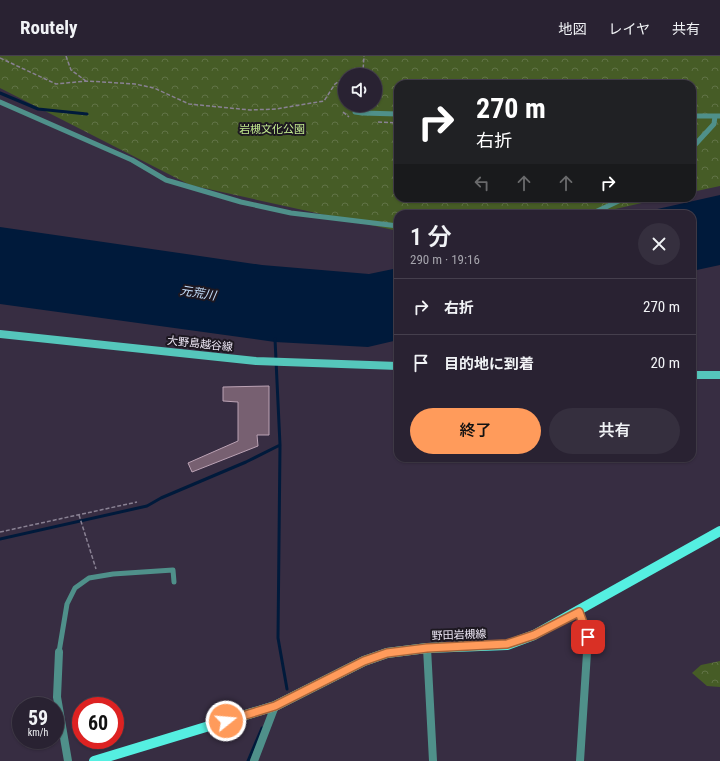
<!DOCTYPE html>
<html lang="ja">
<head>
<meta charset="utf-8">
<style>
  body { margin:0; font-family:"Roboto Condensed","Noto Sans JP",sans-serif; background:#352f3e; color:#f1f3f6; height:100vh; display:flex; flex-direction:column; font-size:15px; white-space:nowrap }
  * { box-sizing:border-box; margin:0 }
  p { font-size:13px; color:#a5a4ac }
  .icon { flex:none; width:22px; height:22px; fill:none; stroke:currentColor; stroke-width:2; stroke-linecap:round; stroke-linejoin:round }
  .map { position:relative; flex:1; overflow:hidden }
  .panel { position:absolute; left:394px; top:154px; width:302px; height:252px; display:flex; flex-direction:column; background:#292232; border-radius:12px; box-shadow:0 1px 3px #0004,0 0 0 1px #453f4d }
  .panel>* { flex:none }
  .hud { position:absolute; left:394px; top:24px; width:302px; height:122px; border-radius:12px; box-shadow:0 1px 3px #0004,0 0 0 1px #453f4d; background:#202124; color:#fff; overflow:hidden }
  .buttons { position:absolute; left:338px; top:12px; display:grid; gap:8px }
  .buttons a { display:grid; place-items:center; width:44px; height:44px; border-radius:50%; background:#292232; box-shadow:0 1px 3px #0004,0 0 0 1px #453f4d; font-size:20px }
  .speed { position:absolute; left:12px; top:641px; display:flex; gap:8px; font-size:20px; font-weight:700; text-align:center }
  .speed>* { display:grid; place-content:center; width:52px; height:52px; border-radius:50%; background:#292232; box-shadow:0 1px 3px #0004,0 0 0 1px #453f4d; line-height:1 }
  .speed small { font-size:10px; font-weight:400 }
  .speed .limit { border:6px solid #d22; background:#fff; color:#111 }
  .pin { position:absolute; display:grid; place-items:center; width:34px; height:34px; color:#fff; margin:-17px; border-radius:8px; box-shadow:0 2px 6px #0006 }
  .me { position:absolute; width:44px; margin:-22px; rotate:73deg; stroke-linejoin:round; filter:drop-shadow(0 0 3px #0008) }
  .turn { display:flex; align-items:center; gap:14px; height:84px; padding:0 16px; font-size:18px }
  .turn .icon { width:52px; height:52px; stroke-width:2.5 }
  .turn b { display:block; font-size:28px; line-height:34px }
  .lanes { display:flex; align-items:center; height:38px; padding:0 16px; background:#0003; justify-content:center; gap:20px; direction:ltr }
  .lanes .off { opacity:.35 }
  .round { display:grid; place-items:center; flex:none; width:42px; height:42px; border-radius:21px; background:#352f3e }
  .summary { display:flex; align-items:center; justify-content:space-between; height:68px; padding:0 16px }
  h1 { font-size:24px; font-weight:600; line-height:30px }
  .primary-button { display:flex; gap:8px; margin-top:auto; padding:8px 16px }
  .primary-button a { flex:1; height:46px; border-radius:24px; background:#ff9b5b; color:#111; font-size:16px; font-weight:600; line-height:46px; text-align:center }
  .primary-button a+a { background:#352f3e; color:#f1f3f6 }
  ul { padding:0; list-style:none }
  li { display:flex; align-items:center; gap:12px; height:56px; padding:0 16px; border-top:1px solid #453f4d }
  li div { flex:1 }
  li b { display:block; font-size:15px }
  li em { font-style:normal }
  header { display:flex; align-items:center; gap:24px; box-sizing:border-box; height:56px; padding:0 20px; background:#292232; border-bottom:1px solid #453f4d }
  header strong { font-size:19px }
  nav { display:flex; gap:22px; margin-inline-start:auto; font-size:14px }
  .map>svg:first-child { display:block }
  .forest { fill:url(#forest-crowns); fill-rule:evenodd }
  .water { fill:#001a3b }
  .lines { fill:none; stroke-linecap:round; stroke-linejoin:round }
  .stream { stroke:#001a3b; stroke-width:3 }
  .building { fill:#776071; stroke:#bca3b5 }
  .path { stroke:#898193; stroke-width:1.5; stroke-dasharray:4 2; stroke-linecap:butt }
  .service { stroke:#4f908a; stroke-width:5 }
  .minor { stroke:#4f908a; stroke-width:8 }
  .secondary { stroke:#55c6bb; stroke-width:8 }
  .primary { stroke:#55efe1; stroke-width:10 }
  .route-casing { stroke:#a6653b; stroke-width:10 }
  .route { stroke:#ff9b5b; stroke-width:7 }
  .labels { text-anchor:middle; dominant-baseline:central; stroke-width:4; stroke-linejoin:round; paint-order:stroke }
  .park-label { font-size:11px; fill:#c2e990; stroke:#1d1821 }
  .street-label { font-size:11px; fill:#eee8f6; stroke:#1d1821 }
  .water-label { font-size:12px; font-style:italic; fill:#c7e1fe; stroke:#1d1821 }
</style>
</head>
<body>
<header>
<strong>Routely</strong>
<nav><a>地図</a><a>レイヤ</a><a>共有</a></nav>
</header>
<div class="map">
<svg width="720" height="705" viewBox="0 0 720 705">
  <defs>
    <pattern id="forest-crowns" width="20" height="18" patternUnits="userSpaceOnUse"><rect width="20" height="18" fill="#465c26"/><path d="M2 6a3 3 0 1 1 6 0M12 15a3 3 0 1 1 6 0" fill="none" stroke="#617346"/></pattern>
  </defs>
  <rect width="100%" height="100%" fill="#372d42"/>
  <path class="forest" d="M0,0H720V130L692,136V28H398V142H664L593,158H398V175L190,129L0,32ZM345,19H375V49H345Z
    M720,605V631L707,630L692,617L701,609Z"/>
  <path class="water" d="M720,139V209L692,215V158H635Z
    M0,171L262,209L369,218L398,212V284L368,291L275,286L0,248Z"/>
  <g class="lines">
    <path class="stream" d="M0,37L38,53L87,58
      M275,283L280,389L278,582L287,633
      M0,483L147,450L161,442L246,406L280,389
      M248,705L262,672"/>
  </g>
  <path class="building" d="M269,330V379H257L258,390L192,416L188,407L238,385V346L223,345V331Z"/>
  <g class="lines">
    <path class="path" d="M66,0L71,14L86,25
      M0,2L56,28L86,25L135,28L154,32L189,48L250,54L276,53L324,45L335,28L345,21
      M348,19L363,15L364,0
      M343,56L349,61
      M378,66L398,67
      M79,459L96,513
      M0,476L137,446"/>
    <path class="service" d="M0,46L132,104L166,124L241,146L291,157L398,170
      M355,56L362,57L398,58
      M692,60H720
      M692,92L714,68L715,60
      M591,158L625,142
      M59,596L67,548L75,532L89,522L113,518L173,514L174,526"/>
    <path class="minor" d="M579,555L588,581L580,705
      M427,592L433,705
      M59,596L57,641L68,705
      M254,705L275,650"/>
    <path class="secondary" d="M0,278L256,305L398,310
      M692,319H720"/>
    <path class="primary" d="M94,705L275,650L364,605L387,597L427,592L507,589L534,579L720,475"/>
  </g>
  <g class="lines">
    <defs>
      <path id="route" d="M226,665L275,650L364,605L387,597L427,592L507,588L534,579L579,556L588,581"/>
    </defs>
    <use href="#route" class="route-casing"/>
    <use href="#route" class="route"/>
  </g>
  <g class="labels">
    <g class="park-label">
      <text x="272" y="73">岩槻文化公園</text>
    </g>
    <g class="street-label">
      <text transform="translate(200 288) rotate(6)">大野島越谷線</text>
      <text transform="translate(459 579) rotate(-2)">野田岩槻線</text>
    </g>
    <g class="water-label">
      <text transform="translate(198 237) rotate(9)">元荒川</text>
    </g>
  </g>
</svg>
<div class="buttons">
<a><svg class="icon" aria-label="sound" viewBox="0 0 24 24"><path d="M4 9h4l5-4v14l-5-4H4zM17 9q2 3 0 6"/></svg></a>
</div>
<div class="speed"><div>59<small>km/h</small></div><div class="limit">60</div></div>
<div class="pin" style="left:588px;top:581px;background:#d93025"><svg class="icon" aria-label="arrive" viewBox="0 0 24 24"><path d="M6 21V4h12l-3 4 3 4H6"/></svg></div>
<svg class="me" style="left:226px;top:665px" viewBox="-20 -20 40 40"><circle r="17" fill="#ff9b5b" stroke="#fff" stroke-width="3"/><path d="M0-11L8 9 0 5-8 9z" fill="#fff"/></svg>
<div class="hud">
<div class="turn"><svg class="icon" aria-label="right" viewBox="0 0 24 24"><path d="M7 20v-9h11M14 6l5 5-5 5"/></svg><div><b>270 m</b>右折</div></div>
<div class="lanes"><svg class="icon off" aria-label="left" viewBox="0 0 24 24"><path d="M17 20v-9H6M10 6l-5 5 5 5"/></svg><svg class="icon off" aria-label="ahead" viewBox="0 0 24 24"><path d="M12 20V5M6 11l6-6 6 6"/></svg><svg class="icon off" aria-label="ahead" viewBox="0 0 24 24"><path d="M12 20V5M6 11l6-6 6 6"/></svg><svg class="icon" aria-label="right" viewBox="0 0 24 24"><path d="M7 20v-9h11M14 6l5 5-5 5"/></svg></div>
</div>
<section class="panel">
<div class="summary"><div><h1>1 分</h1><p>290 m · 19:16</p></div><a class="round"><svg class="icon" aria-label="close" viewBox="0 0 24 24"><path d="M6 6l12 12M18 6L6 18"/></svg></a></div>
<ul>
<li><svg class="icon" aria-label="right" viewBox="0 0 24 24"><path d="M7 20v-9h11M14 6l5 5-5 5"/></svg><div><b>右折</b></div><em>270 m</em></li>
<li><svg class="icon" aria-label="arrive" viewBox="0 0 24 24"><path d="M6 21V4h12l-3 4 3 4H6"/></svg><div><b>目的地に到着</b></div><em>20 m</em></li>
</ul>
<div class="primary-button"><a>終了</a><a>共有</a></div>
</section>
</div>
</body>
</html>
